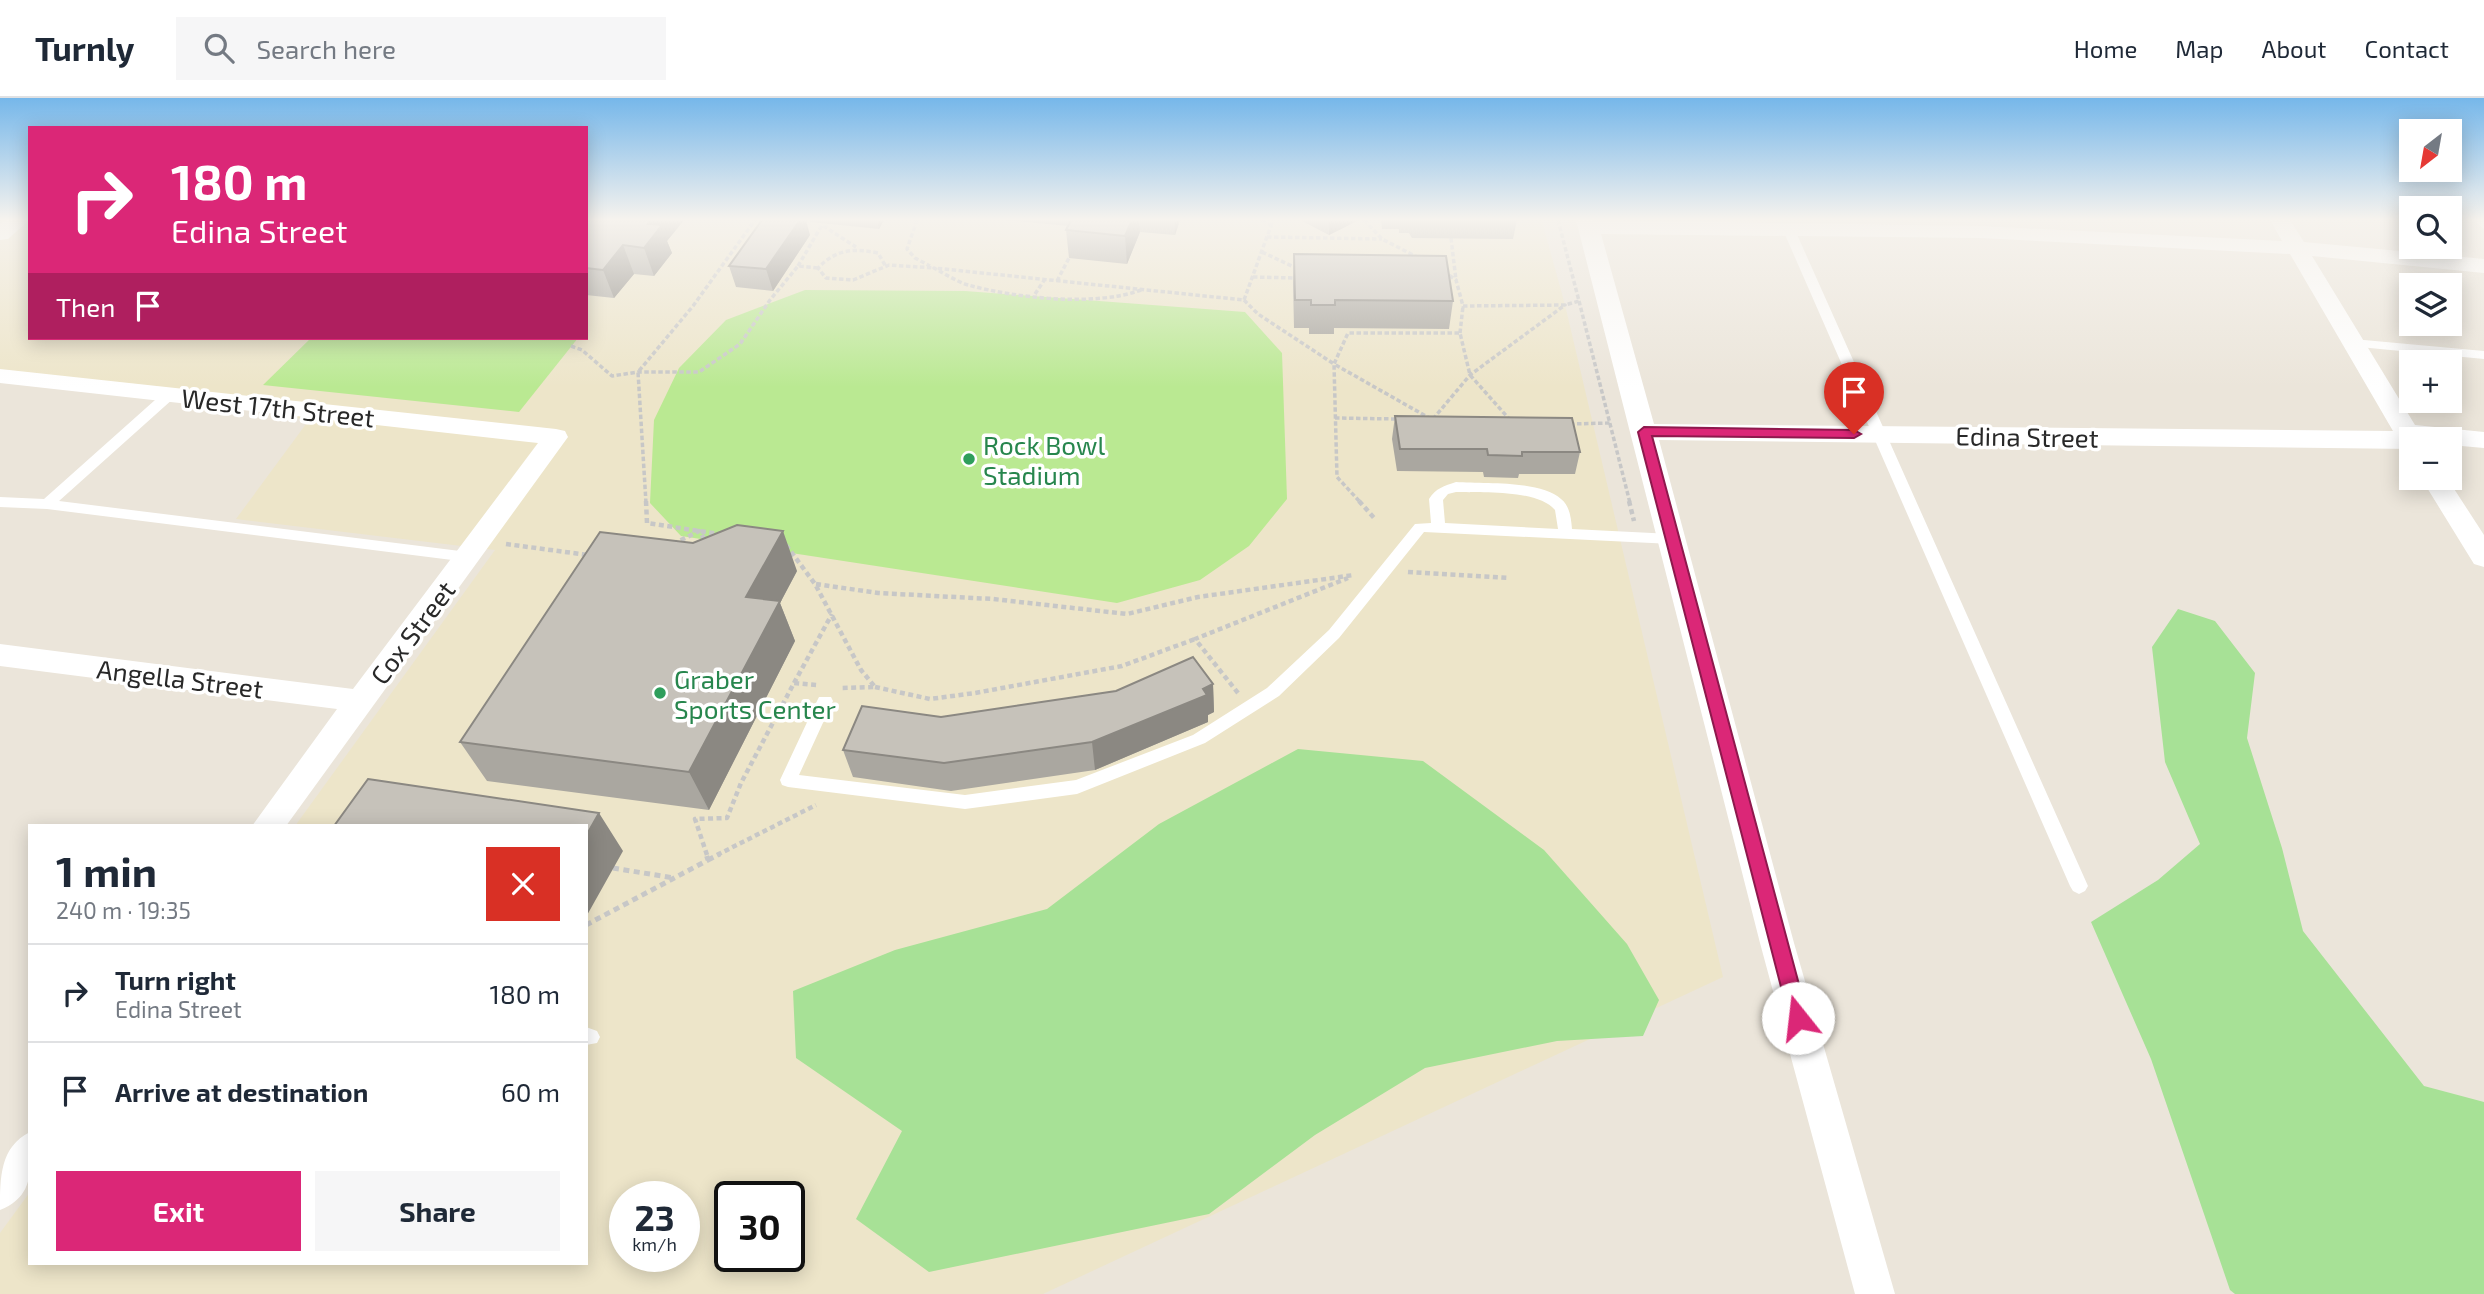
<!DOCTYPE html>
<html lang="en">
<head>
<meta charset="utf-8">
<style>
  body { margin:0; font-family:"Exo 2",sans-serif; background:#f6f6f7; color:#1f2937; height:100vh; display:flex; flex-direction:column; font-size:26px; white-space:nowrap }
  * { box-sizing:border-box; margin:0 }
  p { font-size:23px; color:#747a83 }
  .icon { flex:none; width:38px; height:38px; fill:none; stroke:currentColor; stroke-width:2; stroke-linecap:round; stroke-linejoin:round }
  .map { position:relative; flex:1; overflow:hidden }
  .sheet { position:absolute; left:28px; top:726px; width:560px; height:441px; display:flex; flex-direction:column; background:#fff; border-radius:0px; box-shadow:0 4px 18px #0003 }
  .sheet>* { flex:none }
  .guide { position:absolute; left:28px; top:28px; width:560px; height:214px; border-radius:0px; box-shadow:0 4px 18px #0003; background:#db2777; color:#fff; overflow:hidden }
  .needle { width:46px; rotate:211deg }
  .controls { position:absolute; left:2399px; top:21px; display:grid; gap:14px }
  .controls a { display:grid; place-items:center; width:63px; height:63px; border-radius:0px; background:#fff; box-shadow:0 4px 18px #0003; font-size:35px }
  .speed { position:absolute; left:609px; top:1083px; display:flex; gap:14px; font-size:35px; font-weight:700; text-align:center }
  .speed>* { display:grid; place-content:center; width:91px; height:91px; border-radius:50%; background:#fff; box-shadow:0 4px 18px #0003; line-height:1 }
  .speed small { font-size:18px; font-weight:400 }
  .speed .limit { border:4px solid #111; border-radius:10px; background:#fff; color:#111 }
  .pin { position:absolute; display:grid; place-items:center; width:60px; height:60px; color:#fff; margin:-72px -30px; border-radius:50% 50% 50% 0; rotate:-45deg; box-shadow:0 0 7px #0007 }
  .pin .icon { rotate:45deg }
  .me { position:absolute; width:77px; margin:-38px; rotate:344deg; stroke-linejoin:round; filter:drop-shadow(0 0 5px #0008) }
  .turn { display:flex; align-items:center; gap:24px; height:147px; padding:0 28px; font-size:32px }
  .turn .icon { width:91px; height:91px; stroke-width:2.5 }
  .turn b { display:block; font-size:49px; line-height:60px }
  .then { display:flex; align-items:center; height:66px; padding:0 28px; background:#0003; gap:14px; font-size:26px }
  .round { display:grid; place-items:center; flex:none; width:74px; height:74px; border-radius:0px; background:#f6f6f7 }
  .headline { display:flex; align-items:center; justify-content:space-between; height:119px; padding:0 28px }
  h1 { font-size:42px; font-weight:700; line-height:52px }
  .cta { display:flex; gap:14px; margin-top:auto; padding:14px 28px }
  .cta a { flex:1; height:80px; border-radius:0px; background:#db2777; color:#fff; font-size:28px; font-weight:700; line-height:80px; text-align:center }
  .cta a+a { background:#f6f6f7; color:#1f2937 }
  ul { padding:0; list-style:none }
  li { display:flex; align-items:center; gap:21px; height:98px; padding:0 28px; border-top:2px solid #e0e1e3 }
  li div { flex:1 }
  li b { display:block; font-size:26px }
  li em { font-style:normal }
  header { display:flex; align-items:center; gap:42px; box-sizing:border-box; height:98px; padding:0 35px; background:#fff; border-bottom:2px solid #e0e1e3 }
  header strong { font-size:33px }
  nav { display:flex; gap:38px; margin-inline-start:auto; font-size:24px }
  .search { width:490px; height:63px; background:#f6f6f7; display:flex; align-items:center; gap:18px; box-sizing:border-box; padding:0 24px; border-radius:0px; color:#747a83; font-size:26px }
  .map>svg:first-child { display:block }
  .education { fill:#ede5c9; fill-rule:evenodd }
  .green { fill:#a7e196 }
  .pitch { fill:#bae992 }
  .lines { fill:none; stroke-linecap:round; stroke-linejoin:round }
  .path-far2 { stroke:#c7c7c7; stroke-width:3.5; stroke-dasharray:4.5 2.5; stroke-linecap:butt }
  .path-far1 { stroke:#c7c7c7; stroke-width:4.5; stroke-dasharray:5 3.5; stroke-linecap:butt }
  .path { stroke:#c7c7c7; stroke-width:5; stroke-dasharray:6 4.5; stroke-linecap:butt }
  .service { fill:#fff; fill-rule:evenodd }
  .minor { fill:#fff; fill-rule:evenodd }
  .wall { fill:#aaa7a0 }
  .shaded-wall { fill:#8b8882 }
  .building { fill:#c6c2ba; stroke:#8b8882; stroke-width:2 }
  .route { fill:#db2777; stroke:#8e194d; stroke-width:2 }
  .leisure-dot { fill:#2e9e5b; stroke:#fff; stroke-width:2.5 }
  .labels { text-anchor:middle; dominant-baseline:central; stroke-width:7; stroke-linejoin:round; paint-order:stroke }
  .street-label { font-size:26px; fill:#282828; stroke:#fff }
  .leisure-label { font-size:26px; fill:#27864d; stroke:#fff; text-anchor:start }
</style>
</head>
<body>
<header>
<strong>Turnly</strong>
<div class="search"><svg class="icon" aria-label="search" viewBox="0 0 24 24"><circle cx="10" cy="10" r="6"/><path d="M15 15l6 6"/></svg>Search here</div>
<nav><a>Home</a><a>Map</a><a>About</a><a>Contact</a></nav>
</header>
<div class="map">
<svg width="2484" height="1196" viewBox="0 0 2484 1196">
  <rect width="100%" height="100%" fill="#ebe5da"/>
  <path class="education" d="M0,122H30V240H586V122H1913L1914,124L1542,123L1565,207L1723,879L1043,1196H0V1135L30,1094V1166H586V728H295L495,452L236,421L309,322L169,297L0,278ZM625,1099H684V1158H625ZM730,1099H789V1158H730Z"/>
  <path class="green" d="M2178,511L2215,523L2255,575L2247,640L2282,750L2303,833L2424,988L2484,1004V1196H2235L2230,1192L2151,961L2091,824L2158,782L2200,746L2165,664L2152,549Z
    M1298,651L1423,663L1544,752L1627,846L1659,902L1643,938L1557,943L1425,970L1315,1037L1209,1116L929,1174L856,1121L902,1033L796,960L793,893L895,852L1047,811L1159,726Z"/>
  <path class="pitch" d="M805,192L965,193L1245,214L1282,255L1287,401L1249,448L1200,482L1117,505L681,438L650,405L654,322L679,270L726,222Z
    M311,240H578L519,314L263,287Z"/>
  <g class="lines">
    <path class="path-far2" d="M917,122L907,151L915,160L930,168
      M1262,122L1271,127
      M1364,122L1382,141L1417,159
      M1558,122L1579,203L1565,207
      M1267,139L1382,141
      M1451,140L1456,182
      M1262,154L1296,170
      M885,167L878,155C854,150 836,151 818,170L826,180L853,182L889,167L934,170
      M798,168L822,127L856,149
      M1253,179L1297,180
      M1057,183L1069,160
      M1141,192C1095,209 1016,200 968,187C956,183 945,176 934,170L1244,202L1273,122
      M1035,196L1045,181
      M1244,202L1258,216L1334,266L1337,379L1361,405
      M1579,203L1630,405
      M1460,235L1463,208
      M571,248L582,252L612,278L638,274H699L740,246L770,202L798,168L818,170
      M1335,320L1397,321
      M1431,321L1334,266L1348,235H1460L1470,277L1511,323
      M1433,321L1470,277L1565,207L1463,208L1456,182L1446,175
      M1570,326L1610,325
      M646,405L638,274L693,208L755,122"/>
    <path class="path-far1" d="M646,403L647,425L719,436
      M1359,403L1376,422
      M1629,403L1634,423
      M506,446L588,457
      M673,446L699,433L707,445
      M786,447L815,486L861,572L875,589L840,590
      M1408,474L1509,480
      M816,486L878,495L993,501L1127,516L1198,499L1354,477
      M794,585L832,516
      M875,589L930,601L975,595L1122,568L1195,541
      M1238,595L1195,541L1348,480
      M707,757L695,721L727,720L741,685L794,585L817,587
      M717,757L816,707"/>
    <path class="path" d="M708,762L720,756
      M613,770L674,780
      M586,827L708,762L706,756"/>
    <path class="service" d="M2473,122H2484V131Z
      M1789,129L1795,132L2088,788L2085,793L2079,796L2073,793L2070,788L1783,132Z
      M2353,241L2484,253V261L2349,248V242Z
      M169,293L175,297L174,300L59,403L468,454L475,459L468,464L47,411L0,409V399L44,401L164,294Z
      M1456,384C1483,386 1540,382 1561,401C1570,408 1571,420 1572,431L1672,436L1679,441L1672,446L1424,434L1339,540L1279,598L1205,645L1077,696L965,711L788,689L782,687L780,682L817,603L819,599H831L833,603L799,677L965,697L1076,682L1193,637L1267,590L1329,532L1415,426L1431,425L1429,401C1436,390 1444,388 1456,384ZM1456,394C1482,395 1537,391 1555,412L1558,431L1445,425L1443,402L1448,396Z
      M586,929L597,933L600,939L597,945L586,947Z"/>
    <path class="minor" d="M5,122H29L8,141L0,142V126Z
      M1576,122L1981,128L2282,143L2270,122H2290L2304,144L2484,161V175L2312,158L2415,327L2484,334V350L2450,347V341H2412V351L1659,342L1794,845L1895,1196H1855L1760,845ZM1601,136L1981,140L2290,156L2393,333L1654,326Z
      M0,271L556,331L565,333L568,339L286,728H252L337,611L0,568V546L353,591L538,345L0,285Z
      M2421,380H2447L2484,437V469L2474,466Z
      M30,1034C30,1068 37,1097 0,1112C0,1079 0,1049 30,1034Z"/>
  </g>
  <path class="wall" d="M586,122H684L667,143L672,155L654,178L634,176L614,200L586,197Z
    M810,122H884L879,131L810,124Z
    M1005,122H1180L1175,137L1140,134L1127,166L1069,160L1066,132L1068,128Z
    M1300,122H1359L1329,137Z
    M1381,122H1517L1513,141L1412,140L1409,135H1399V131H1382Z
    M810,137L773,193L736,189L729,168Z
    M1294,156L1453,203L1449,231L1334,230V236H1309V230H1294L1293,185Z
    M1395,318L1580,354L1575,376H1519L1518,380L1484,379L1483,374L1397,373L1392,341Z
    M797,473L780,505L795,543L709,712L487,683L460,644Z
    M1213,586L1214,614L1208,617V624L1095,672L951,693L853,679L843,652L941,619Z"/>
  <path class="shaded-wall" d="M651,122H684L667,143L672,155L654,178L644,150L648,126Z
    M800,122H806L810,137L773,193L766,171Z
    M877,122H884L879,131Z
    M1132,122H1139L1140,134L1127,166L1125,138Z
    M1174,122H1180L1175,137Z
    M1331,122H1359L1329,137V123Z
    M623,147L634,176L614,200L603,172Z
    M783,433L797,473L780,505L795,543L709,712L689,674L746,499Z
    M1213,586L1214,614L1208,617V624L1095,672L1092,644Z
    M599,715L623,753L586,819V738Z"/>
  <path class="building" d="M586,122H651L648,126L662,127L644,150L623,147L603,172L586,170Z
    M762,122H800L766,171L729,168Z
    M1071,122H1132L1125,138L1066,132Z
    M1294,156L1446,158L1453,203L1335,202V207H1311V202H1295Z
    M1395,318L1572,320L1580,354H1522V358L1488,357L1487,351H1400Z
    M737,427L783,433L746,499L780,503L689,674L460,644L600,434L693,445Z
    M1193,559L1213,586L1203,591L1207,597L1092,644L944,665L843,652L862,608L941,619L1116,593Z
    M368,681L599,715L586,738V728H334Z"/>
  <linearGradient id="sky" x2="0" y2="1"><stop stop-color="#76b7ea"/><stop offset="0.42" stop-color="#f6f3ee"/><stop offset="1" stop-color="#f6f3ee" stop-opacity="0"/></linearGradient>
  <rect width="2484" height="289" fill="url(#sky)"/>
  <path class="route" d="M1644,329L1854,332L1861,336L1854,340L1652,338L1808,920L1805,926L1798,929L1792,926L1789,920L1638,334Z"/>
  <g class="leisure-dot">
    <circle cx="969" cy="361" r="7"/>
    <circle cx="660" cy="595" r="7"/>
  </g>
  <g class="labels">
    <g class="street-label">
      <text transform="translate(278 309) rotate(6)">West 17th Street</text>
      <text transform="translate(2027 338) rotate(1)">Edina Street</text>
      <text transform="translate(412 534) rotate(-53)">Cox Street</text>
      <text transform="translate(180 580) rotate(7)">Angella Street</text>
    </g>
    <g class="leisure-label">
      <text x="983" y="346">Rock Bowl<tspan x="983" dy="30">Stadium</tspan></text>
      <text x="674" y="580">Graber<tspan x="674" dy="30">Sports Center</tspan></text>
    </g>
  </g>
</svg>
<div class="controls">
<a><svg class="needle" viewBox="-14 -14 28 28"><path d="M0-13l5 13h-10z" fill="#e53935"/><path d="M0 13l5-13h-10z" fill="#747a83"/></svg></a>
<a><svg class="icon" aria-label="search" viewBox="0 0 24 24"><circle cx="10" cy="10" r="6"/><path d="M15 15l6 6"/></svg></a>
<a><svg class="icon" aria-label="layers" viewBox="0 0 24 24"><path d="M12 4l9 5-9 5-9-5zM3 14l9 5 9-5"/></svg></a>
<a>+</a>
<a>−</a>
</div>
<div class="speed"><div>23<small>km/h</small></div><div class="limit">30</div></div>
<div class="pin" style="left:1854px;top:336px;background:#d93025"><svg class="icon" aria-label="arrive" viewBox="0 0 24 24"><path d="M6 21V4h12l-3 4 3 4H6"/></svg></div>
<svg class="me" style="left:1798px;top:920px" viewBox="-20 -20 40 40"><circle r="19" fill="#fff"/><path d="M0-13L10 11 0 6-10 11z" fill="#db2777"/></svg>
<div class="guide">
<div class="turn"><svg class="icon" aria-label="right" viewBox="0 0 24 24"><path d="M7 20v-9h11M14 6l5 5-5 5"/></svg><div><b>180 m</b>Edina Street</div></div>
<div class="then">Then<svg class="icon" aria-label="arrive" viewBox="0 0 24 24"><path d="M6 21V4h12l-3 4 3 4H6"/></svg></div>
</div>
<section class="sheet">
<div class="headline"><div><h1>1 min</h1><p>240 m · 19:35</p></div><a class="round" style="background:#d93025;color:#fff"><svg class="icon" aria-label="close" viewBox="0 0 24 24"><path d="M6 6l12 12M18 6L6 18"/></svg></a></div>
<ul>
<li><svg class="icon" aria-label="right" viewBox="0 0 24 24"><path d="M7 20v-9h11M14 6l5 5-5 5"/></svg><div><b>Turn right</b><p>Edina Street</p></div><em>180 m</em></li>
<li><svg class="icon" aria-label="arrive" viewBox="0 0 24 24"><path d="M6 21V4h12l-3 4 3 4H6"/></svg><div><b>Arrive at destination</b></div><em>60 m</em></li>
</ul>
<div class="cta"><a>Exit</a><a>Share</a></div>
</section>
</div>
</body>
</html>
